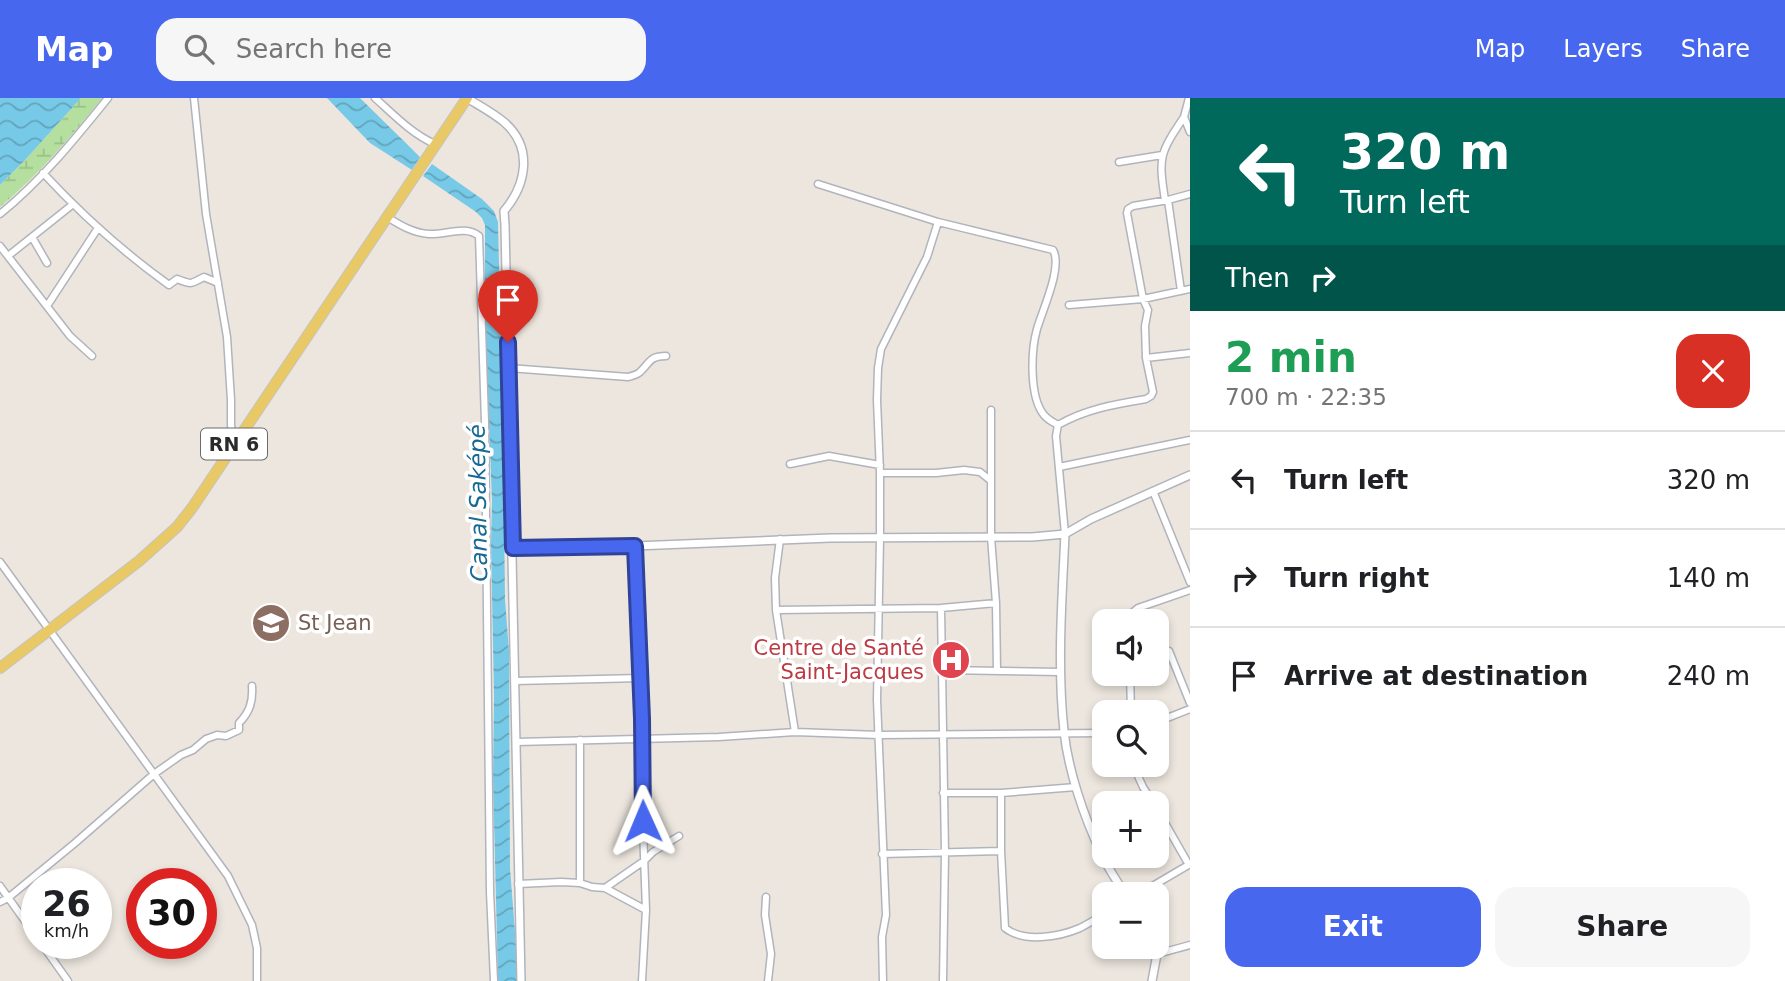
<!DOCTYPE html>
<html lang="en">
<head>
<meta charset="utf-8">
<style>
  body { margin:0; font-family:"DejaVu Sans",sans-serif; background:#f6f6f6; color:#202124; height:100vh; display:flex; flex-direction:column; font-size:26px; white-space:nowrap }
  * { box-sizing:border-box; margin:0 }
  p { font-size:23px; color:#757577 }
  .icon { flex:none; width:38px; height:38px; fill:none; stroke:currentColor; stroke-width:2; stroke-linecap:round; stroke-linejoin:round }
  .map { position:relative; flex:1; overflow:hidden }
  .details { display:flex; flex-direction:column; background:#fff; width:595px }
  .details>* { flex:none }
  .hud { background:#00695c; color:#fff; overflow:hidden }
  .controls { position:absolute; left:1092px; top:511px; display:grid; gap:14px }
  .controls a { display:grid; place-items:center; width:77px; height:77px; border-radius:14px; background:#fff; box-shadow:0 4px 10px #0003; font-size:35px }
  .speed { position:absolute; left:21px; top:770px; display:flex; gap:14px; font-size:35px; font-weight:700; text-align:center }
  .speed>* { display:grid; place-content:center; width:91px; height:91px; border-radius:50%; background:#fff; box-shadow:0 4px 10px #0003; line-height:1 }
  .speed small { font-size:18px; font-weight:400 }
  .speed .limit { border:10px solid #d22; background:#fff; color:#111 }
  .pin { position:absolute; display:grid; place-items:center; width:60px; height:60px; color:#fff; margin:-72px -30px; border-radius:50% 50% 50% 0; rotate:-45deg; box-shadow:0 0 7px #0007 }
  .pin .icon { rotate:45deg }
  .me { position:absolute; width:77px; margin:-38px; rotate:359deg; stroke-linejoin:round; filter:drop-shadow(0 0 5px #0008) }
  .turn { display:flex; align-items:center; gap:24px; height:147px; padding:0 35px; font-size:32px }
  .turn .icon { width:91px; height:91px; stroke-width:2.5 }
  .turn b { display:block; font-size:49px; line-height:60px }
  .then { display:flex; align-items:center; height:66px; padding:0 35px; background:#0003; gap:14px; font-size:26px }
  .round { display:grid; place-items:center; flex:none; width:74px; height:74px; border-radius:21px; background:#f6f6f6 }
  .summary { display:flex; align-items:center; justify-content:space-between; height:119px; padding:0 35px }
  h1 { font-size:42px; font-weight:600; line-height:52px; color:#1e9e55 }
  .button { display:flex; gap:14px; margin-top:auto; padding:14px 35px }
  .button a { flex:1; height:80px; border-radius:21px; background:#4867ef; color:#fff; font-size:28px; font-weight:600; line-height:80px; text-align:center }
  .button a+a { background:#f6f6f6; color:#202124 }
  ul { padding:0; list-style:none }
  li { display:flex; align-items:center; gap:21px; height:98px; padding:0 35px; border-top:2px solid #e0e0e0 }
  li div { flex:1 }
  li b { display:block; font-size:26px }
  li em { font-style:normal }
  header { display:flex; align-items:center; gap:42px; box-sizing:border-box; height:98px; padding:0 35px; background:#4867ef; color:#fff }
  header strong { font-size:33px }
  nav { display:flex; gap:38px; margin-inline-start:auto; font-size:24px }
  .search { width:490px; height:63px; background:#f6f6f6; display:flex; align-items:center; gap:18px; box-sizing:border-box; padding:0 24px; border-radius:21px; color:#757577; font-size:26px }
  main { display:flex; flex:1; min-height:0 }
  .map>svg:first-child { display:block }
  .wetland { fill:url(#wetland-marsh) }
  .water { fill:url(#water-waves) }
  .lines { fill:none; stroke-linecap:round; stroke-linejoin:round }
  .minor-casing { stroke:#b1b4bd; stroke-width:9 }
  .tertiary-casing { stroke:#b1b4bd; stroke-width:10 }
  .primary-casing { stroke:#c4c4c4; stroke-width:12 }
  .minor { stroke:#fff; stroke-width:6 }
  .tertiary { stroke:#fff; stroke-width:7 }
  .primary { stroke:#e8c966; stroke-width:10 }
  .route-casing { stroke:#2f439b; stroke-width:18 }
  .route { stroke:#4867ef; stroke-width:12 }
  .labels { text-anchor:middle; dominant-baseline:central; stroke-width:7; stroke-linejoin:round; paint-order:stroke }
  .shield { fill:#fff; stroke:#6b6b6b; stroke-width:2 }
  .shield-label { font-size:19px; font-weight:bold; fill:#2b2b2b }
  .education-label { font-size:21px; fill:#785e54; stroke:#fff; text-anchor:start }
  .health-label { font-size:21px; fill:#be3a42; stroke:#fff; text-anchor:end }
  .water-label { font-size:23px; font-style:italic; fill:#166994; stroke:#fff }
</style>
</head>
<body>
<header>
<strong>Map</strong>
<div class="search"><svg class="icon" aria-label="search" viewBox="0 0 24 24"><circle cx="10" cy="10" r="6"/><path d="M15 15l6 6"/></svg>Search here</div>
<nav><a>Map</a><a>Layers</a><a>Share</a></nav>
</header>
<main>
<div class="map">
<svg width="1190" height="883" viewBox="0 0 1190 883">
  <defs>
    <pattern id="wetland-marsh" width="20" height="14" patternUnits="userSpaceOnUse" patternTransform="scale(1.75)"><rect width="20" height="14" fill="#b4df9e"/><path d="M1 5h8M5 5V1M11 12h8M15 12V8" fill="none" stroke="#9bc088"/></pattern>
    <pattern id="water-waves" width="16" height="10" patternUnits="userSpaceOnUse" patternTransform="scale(1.75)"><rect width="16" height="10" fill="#77cae7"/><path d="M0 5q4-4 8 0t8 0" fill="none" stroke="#62a4bb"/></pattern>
  </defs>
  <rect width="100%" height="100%" fill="#ece6de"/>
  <path class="wetland" d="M81,0H102C71,39 38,77 0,109V87L25,62Z"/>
  <path class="water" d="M0,0H81L25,62L0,87Z
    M327,0H360L420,59L412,72L370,45Z
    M432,66L482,101L494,113L498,124L503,328L505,501L509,553L510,770L516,847V883H498L493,682L494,598L491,445L492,403L485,227V127L482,120L476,114L423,78Z"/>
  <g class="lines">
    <defs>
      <path id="minor" d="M194,0L206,116L227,239L231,302V327L232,335L237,343
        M375,0C394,17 412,36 435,46
        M1189,0L1184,19L1190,34
        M1119,64L1162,57
        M43,75C82,117 123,154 169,187L177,181C193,187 190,186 204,179L218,185
        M818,86L938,124L1053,152C1063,169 1042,213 1037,231C1031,252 1029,299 1044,317C1048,322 1053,324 1058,327
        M1165,102C1158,58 1160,55 1184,19
        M1168,102L1181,193
        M0,116C41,83 75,41 108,0
        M387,119C400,127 413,135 429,136C445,137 466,127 479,138L485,324L490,794L494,883
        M32,139L47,165
        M0,148L70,238L92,258
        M8,158L72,107
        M1069,207L1143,201L1190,191
        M47,208L98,130
        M1146,260L1190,255
        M509,270L628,279C631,278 637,277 640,274C650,265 649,258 666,258
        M991,312V439L996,505L997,573
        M790,366L829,358L880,367
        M1059,369L1190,342
        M880,375H936L964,372L980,374L990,382
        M1153,393L1190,484
        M1065,436L1056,338L1058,327C1085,311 1116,306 1146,301L1151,298L1153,294L1146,260L1145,228L1148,212L1143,201L1127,115L1128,111L1133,108L1168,102L1190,96
        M780,441L775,480L776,512L795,634
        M635,448L643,642L642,703L646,812L642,883
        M0,464L228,778L252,827L257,850V883
        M941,510L945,755L943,883
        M776,512L941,510L996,505
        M1130,523L1132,515L1138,510L1190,492
        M1169,553L1190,605
        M942,572L1060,574
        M1130,576L1131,614
        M515,583L641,580
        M1157,624L1190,611
        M580,642V785
        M516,644L719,639L795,634L879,637L1104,635
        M1133,667L1143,689L1153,705
        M943,695H1001L1076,689
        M1001,695V753L1005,830C1024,845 1059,839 1080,830C1088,826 1096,821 1104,816
        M1157,711L1189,767
        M882,756L1001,753
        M518,786L561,784L580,785L592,789L605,790L646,812
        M0,788L37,840
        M605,790L644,763L653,754L679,738
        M1139,796L1190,766
        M766,799L765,817L771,856L768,883
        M0,804L8,800L75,745L154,676L181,657L193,652L206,641L217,637L226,638L239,632V625C250,614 253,603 252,588
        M41,845L68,883
        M1157,856L1190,847
        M883,883L882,839L886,817L877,602L880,440V375L877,302L878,270L881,251L927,159L938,124"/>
      <path id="tertiary" d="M467,0C480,8 493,15 504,24C534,50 526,87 504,113L505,127L521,883
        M1065,436C1062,501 1057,568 1064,633C1068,672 1084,719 1101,755C1107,769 1117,783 1125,796
        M513,450L635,448L830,440L1032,439L1065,436L1091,421L1190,377
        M1152,883L1157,856L1155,849"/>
      <path id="primary" d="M0,570L139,463L177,429L192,410L467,0"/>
    </defs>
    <use href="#minor" class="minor-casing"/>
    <use href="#tertiary" class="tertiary-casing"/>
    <use href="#primary" class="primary-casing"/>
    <use href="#minor" class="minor"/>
    <use href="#tertiary" class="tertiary"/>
    <use href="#primary" class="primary"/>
  </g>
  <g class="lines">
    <defs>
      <path id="route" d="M508,244L513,450L635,448L642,621L643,723"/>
    </defs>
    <use href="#route" class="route-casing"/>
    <use href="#route" class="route"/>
  </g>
  <defs>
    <symbol id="school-disc" viewBox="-11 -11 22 22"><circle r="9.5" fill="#8d6e63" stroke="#fff"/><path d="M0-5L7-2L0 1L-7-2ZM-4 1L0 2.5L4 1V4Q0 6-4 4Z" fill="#fff"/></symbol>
    <symbol id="hospital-disc" viewBox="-11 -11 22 22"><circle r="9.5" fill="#e0444e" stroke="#fff"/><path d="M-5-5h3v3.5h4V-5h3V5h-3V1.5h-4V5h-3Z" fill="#fff"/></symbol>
  </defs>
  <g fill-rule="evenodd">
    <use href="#school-disc" x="249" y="503" width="44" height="44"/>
    <use href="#hospital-disc" x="929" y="540" width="44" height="44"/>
  </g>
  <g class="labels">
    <rect class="shield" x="201" y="330.5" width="66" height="31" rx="5"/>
    <g class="shield-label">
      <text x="234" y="346">RN 6</text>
    </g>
    <g class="education-label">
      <text x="298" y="525">St Jean</text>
    </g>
    <g class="health-label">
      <text x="924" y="550">Centre de Santé<tspan x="924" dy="24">Saint-Jacques</tspan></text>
    </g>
    <g class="water-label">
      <text transform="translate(478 405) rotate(-91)">Canal Saképé</text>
    </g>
  </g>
</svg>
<div class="controls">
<a><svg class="icon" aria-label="sound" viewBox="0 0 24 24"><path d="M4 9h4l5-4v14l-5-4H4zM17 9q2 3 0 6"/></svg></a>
<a><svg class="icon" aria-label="search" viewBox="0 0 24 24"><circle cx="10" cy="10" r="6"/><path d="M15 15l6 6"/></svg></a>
<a>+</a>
<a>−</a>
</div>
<div class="speed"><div>26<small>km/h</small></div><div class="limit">30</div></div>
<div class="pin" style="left:508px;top:244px;background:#d93025"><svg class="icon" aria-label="arrive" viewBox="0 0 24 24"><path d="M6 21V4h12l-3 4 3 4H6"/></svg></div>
<svg class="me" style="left:643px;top:723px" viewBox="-20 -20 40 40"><path d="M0-17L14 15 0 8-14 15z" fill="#4867ef" stroke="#fff" stroke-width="4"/></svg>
</div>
<section class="details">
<div class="hud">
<div class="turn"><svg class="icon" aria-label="left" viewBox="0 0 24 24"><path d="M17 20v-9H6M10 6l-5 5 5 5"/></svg><div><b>320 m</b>Turn left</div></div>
<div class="then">Then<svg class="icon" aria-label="right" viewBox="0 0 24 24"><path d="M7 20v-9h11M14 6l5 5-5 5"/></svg></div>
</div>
<div class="summary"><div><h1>2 min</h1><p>700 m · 22:35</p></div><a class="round" style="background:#d93025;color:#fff"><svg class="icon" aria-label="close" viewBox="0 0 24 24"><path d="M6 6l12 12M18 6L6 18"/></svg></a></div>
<ul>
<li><svg class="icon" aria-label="left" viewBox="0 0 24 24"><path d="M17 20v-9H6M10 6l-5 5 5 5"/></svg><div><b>Turn left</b></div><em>320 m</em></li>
<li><svg class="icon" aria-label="right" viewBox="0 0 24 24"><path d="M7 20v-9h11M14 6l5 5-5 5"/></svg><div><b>Turn right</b></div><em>140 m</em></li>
<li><svg class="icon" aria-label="arrive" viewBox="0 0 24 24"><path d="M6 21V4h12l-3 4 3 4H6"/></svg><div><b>Arrive at destination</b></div><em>240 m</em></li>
</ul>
<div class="button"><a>Exit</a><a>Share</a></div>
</section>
</main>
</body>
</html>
